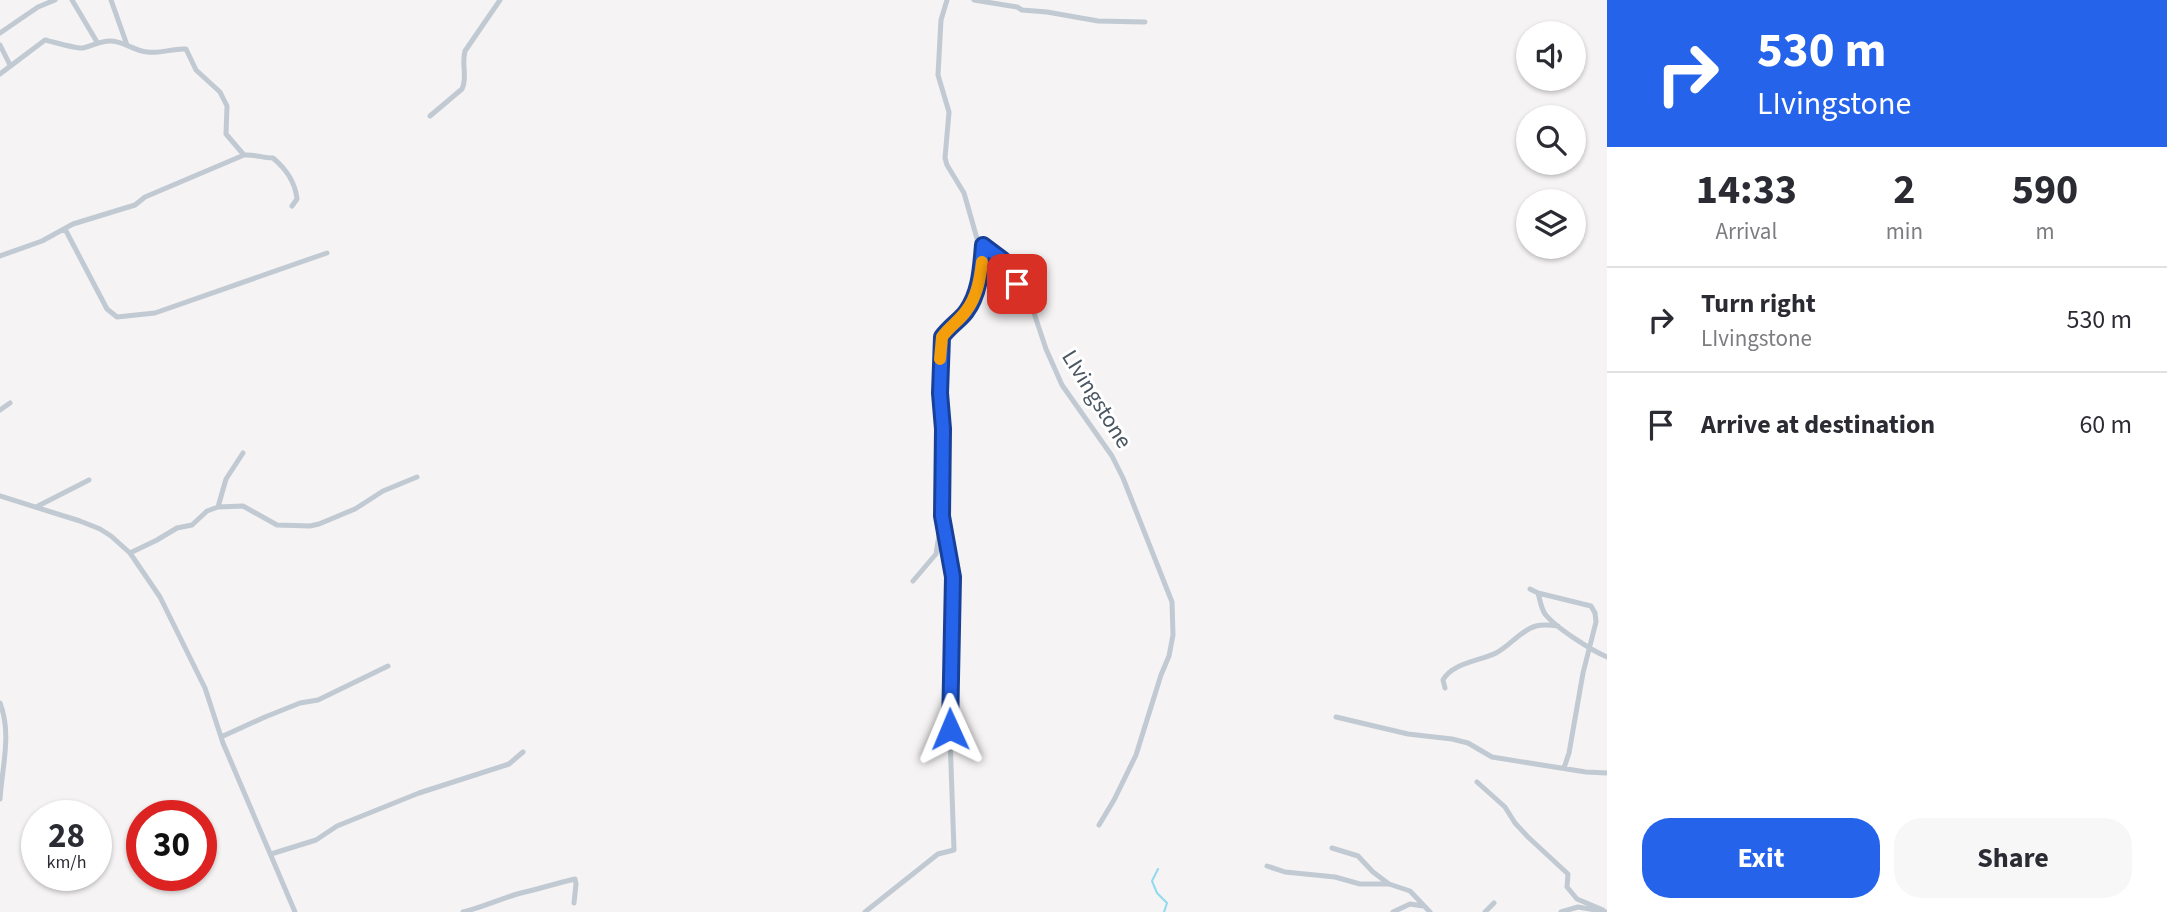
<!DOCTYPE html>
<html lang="en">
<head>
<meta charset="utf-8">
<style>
  body { margin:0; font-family:"Source Sans 3",sans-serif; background:#f7f7f7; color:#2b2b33; height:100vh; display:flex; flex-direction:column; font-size:26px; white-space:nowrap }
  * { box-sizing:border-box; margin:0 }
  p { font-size:23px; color:#7c7c81 }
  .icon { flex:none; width:38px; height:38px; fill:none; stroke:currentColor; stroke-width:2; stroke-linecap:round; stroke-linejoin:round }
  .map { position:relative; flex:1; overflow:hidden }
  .details { display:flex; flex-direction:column; background:#fff; width:560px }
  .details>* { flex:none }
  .top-card { background:#2563eb; color:#fff; overflow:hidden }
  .fabs { position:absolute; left:1516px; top:21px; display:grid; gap:14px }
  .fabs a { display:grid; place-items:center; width:70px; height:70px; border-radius:50%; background:#fff; box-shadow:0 2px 5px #0004; font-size:35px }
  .speed { position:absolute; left:21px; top:800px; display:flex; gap:14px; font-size:35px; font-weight:700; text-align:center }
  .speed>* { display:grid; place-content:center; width:91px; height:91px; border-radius:50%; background:#fff; box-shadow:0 2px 5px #0004; line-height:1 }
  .speed small { font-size:18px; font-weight:400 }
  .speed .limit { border:10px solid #d22; background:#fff; color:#111 }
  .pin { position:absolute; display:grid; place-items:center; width:60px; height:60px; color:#fff; margin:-30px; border-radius:14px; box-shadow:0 4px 10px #0006 }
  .me { position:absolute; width:77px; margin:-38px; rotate:359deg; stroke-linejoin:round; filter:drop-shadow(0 0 5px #0008) }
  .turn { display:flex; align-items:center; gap:24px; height:147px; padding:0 35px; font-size:32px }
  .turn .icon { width:91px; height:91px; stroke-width:2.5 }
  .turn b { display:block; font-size:49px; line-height:60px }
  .eta { display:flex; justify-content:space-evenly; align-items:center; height:119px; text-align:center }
  .eta b { font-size:42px; font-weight:700; line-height:49px }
  .cta { display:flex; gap:14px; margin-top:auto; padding:14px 35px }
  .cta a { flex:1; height:80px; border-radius:28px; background:#2563eb; color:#fff; font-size:28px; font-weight:700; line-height:80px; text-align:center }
  .cta a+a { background:#f7f7f7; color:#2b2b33 }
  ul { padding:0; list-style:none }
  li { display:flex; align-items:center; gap:21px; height:105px; padding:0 35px; border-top:2px solid #e1e1e2 }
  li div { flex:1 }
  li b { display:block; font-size:26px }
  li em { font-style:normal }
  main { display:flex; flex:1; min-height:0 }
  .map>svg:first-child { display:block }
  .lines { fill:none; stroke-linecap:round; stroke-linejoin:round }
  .stream { stroke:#90daee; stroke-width:2 }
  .street { stroke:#c1cad2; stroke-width:5 }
  .route-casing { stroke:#184099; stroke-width:18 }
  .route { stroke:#2563eb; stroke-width:12 }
  .slow { stroke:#f59e0b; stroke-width:12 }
  .labels { text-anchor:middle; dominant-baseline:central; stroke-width:6; stroke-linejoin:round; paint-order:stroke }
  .street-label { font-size:23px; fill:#4a5661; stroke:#fff }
</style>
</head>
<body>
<main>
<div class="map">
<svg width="1607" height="912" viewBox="0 0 1607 912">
  <rect width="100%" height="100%" fill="#f5f3f3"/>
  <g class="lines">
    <path class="stream" d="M1158,869L1152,881L1157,893L1167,903L1164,912"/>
    <path class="street" d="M72,0L97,42
      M111,0L127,45
      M947,0L941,20L938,75L949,112L945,158L947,165L964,193L978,242L999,254L1003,260L1006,268L1031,304L1046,349L1062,385L1112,456L1123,478L1172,602L1173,635L1169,656L1161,675L1136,755L1114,800L1099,825
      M974,0L1017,7L1022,10L1047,12L1098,21L1145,22
      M0,33L38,7L55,0
      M0,45L10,65
      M0,74L45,40C54,42 76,49 83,48C93,46 99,41 110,41C124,41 134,51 147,52C161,54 173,48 186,49L196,70L220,92L227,106L226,134L244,155C255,154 262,158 273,158C286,169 295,181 297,199L292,206
      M430,116L462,89C468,76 461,65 465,51L500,0
      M65,229L107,309L117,317L155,313L327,253
      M0,256L42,241L73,224L135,205L145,197L244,155
      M0,410L10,403
      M0,496L80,521L100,529L111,536L130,553L160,597L205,688L223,743L295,912
      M36,507L89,480
      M218,507L226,479L243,453
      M130,553L157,540L177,528L192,525L207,511L218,507L243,506L277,525L310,526L319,524L355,509L383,491L417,477
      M913,581L936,554L942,516L943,429L940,393L942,336C949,327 959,321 966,312C980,292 981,268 983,245
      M1530,589L1538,593C1540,600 1541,608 1545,614C1556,628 1591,650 1607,657
      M1538,593L1591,606L1595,613L1596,622L1583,673L1569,753L1564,768
      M1445,688L1443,680C1452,663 1480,661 1496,653C1510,646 1521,630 1536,626C1543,624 1551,625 1558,626
      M0,703C12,734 2,767 0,799
      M1336,717L1408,734L1452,739L1468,743L1492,757L1586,772L1607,773
      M221,737L265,717L300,703L318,700L388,666
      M1477,782L1505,807L1515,823L1528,837L1568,874L1567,887L1577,899L1603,910
      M1332,848L1358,856L1373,872L1389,884
      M271,854L316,840L337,826L419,793L509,764L523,752
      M1267,866L1285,872L1335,877L1360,884H1389L1410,891L1430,912
      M463,912C483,907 502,898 521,893C539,889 557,883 575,879L576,884L574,903
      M865,912L938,854L954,850L949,709L952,577L942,516
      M1393,912L1410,904L1423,906
      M1485,912L1494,903
      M1561,912L1578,907L1607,912"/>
  </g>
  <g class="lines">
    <defs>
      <path id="route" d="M950,729L953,577L942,516L943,429L940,393L942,337C949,327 959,321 966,312C980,293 981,268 983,245L1003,260L1006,268L1017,284"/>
    </defs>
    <use href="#route" class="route-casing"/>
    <use href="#route" class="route"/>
    <path class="slow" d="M940,359L942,337C949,327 959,321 966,311C977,297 980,279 982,262"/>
  </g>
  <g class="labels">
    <g class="street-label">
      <text transform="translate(1097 399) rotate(58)">LIvingstone</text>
    </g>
  </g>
</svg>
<div class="fabs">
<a><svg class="icon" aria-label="sound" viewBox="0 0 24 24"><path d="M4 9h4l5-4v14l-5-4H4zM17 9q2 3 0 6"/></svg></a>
<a><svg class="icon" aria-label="search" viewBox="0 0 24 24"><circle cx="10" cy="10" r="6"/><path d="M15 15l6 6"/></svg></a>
<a><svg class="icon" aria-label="layers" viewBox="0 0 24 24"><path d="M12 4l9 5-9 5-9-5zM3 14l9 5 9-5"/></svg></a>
</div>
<div class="speed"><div>28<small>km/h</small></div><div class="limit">30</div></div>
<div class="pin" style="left:1017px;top:284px;background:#d93025"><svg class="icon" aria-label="arrive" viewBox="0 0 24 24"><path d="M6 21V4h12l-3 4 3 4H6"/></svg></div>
<svg class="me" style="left:950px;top:729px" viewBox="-20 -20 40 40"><path d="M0-17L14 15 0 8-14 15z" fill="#2563eb" stroke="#fff" stroke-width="4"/></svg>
</div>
<section class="details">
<div class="top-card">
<div class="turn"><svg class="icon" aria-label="right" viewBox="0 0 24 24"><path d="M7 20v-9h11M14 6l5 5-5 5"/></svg><div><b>530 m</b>LIvingstone</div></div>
</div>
<div class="eta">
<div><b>14:33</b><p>Arrival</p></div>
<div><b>2</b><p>min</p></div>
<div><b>590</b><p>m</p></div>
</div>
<ul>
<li><svg class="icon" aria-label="right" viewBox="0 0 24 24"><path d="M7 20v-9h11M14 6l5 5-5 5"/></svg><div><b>Turn right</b><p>LIvingstone</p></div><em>530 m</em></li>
<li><svg class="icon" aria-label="arrive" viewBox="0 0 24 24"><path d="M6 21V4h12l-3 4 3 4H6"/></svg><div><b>Arrive at destination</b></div><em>60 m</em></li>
</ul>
<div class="cta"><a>Exit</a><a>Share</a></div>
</section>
</main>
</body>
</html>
